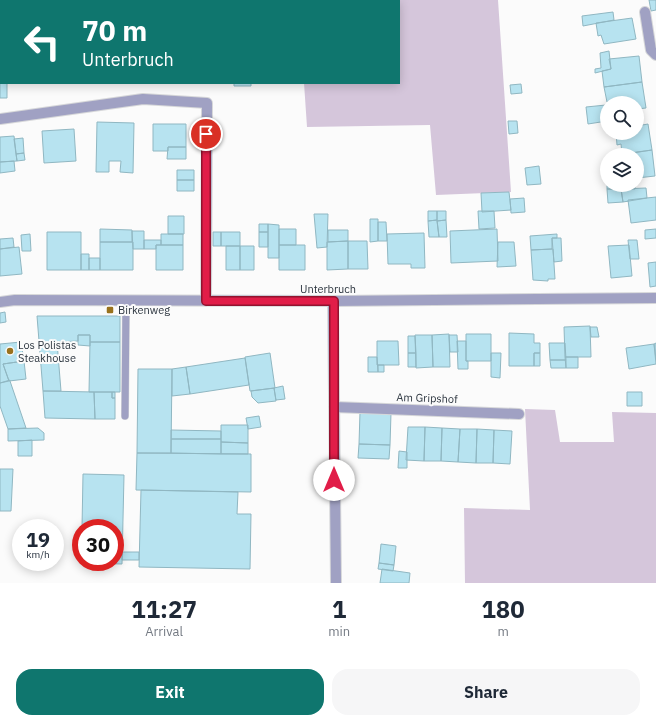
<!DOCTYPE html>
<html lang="en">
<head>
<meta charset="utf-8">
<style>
  body { margin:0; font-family:"IBM Plex Sans",sans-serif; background:#f6f6f7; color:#1f2937; height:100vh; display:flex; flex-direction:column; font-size:15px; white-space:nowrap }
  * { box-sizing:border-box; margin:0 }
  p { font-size:13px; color:#747a83 }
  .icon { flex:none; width:22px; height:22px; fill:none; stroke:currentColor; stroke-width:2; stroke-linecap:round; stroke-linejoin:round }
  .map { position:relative; height:583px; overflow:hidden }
  .details { display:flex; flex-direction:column; background:#fff; flex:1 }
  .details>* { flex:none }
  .banner { position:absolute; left:0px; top:0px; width:400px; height:84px; box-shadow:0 2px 10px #0003; background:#0f766e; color:#fff; overflow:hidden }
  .controls { position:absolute; left:600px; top:96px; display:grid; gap:8px }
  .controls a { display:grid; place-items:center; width:44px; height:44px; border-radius:50%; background:#fff; box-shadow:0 2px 10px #0003; font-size:20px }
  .speed { position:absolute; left:12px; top:519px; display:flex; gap:8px; font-size:20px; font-weight:700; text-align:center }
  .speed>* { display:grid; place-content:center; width:52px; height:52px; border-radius:50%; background:#fff; box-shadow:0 2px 10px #0003; line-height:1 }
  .speed small { font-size:10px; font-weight:400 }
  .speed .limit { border:6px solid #d22; background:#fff; color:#111 }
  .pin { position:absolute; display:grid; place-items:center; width:34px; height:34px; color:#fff; margin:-17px; border:2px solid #fff; border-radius:50%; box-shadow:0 1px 4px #0007 }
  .me { position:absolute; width:44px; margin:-22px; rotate:0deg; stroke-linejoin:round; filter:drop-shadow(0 0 3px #0008) }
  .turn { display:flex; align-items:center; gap:14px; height:84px; padding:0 16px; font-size:18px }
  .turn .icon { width:52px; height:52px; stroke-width:2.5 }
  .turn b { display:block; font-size:28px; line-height:34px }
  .eta { display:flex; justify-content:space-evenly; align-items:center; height:68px; text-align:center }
  .eta b { font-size:24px; font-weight:800; line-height:28px }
  .cta { display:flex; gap:8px; margin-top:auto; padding:8px 16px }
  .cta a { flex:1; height:46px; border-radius:16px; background:#0f766e; color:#fff; font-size:16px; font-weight:800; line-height:46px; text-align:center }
  .cta a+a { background:#f6f6f7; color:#1f2937 }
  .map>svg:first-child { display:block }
  .green { fill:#d5c6db }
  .building { fill:#b7e3f0; stroke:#90b7c2 }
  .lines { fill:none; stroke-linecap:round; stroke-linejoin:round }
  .service-casing { stroke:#d6d7d9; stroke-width:8 }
  .minor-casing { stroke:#d6d7d9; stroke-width:12 }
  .service { stroke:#a0a1c3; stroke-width:7 }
  .minor { stroke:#a0a1c3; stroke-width:10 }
  .route-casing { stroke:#92132f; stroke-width:10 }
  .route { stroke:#e11d48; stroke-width:7 }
  .poi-dot { fill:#99721d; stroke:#fbfbfb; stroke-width:1.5 }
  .labels { text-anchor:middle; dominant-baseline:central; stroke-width:4; stroke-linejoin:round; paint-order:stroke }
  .street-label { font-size:11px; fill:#2c353f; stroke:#fbfbfb }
  .poi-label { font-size:11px; fill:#2c353f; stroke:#fbfbfb; text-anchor:start }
</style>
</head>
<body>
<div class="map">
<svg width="656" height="583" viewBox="0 0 656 583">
  <rect width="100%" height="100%" fill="#fbfbfb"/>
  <path class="green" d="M298,0H498L511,192L436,195L430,125L307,127L304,83H399V1Z
    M525,409L555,410L560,442H614L612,412L656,413V583H465L464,508L530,510Z"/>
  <path class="building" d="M133,0H154V1H133Z
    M649,0H656V10L651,11Z
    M613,12L614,20L583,26L582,16Z
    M632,18L636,39L604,44L601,35L598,36L596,23Z
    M609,51L611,69L595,73V69L601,68L600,53Z
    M639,56L642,82L604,87L602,71L611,69L609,59Z
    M0,66L1,83H7V98H0Z
    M642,82L646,108L637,109V103L607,102L604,87Z
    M234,83H251V86H234Z
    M521,84L522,93L511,94L510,85Z
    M606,105L607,121L588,124L586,107Z
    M508,121H517L518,133L509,134Z
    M97,122L134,123L133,173L120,172L121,161H109V172H96Z
    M153,124H186V147H168V151H153Z
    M648,124L652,150L622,154L621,144L617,145L616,133H637V126Z
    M74,129L76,161L44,163L42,131Z
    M14,136L17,161L0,162V137Z
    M23,138L24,153L16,154L14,139Z
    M168,147H186V159H167Z
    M652,150L655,176L637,178V155H619Z
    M24,153L25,160L17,161L16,154Z
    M14,161L15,171L0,173V162Z
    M539,166L541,184L527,185L525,168Z
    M177,170H194V180H177Z
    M177,180H194V191H177Z
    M607,180V185H635V189H607Z
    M646,188L647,198L623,202L621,189Z
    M607,189H621L623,202L608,203Z
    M509,192L511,210L482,212L481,193Z
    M656,197V220L631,223L628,200Z
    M524,198L525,212L511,213L510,199Z
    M428,211H437V220L428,221Z
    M437,211H446V220L437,221Z
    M478,211H494L495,228L479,229Z
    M314,214H328L327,247L317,248Z
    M168,216H184V234H168Z
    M370,219H378V241L370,242Z
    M437,220L439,237H429L428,221Z
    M446,220L447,237H439L437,221Z
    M378,222H386L387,241H378Z
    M259,224H268V232H259Z
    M268,224L279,225V258H268Z
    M100,229L132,230V242H100Z
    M279,229H296V245H279Z
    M497,229L498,261L451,263L450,231Z
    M656,229V238L645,239V230Z
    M328,230H348V241L328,242Z
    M132,231H144V249H133Z
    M47,232H81V270H47Z
    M213,232H221V246H213Z
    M221,232H240V246H221Z
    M259,232H268V247H259Z
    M424,233L425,268H411V264H388L387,234Z
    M30,234L31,251H22L21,235Z
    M161,234H183V245H161Z
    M557,234V238H552V249L531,250L530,236Z
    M13,238L14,247L0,249V239Z
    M552,238H561L562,261L554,262Z
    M144,240H161V245H156V249H144Z
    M628,240H637L639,259H630Z
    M348,241V269L327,270V242Z
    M348,241H367L368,269H348Z
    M100,242H133V270H100Z
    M498,242H514L516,266L497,267Z
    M156,245H183V270H156Z
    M279,245H305V270H279Z
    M629,245L632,276L611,278L608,246Z
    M226,246H240V270H226Z
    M240,246H254V270H240Z
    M19,247L22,274L0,276V249Z
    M553,249L555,279H548V281L533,280L531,250Z
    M81,254H89V270H81Z
    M89,258H100V270H89Z
    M656,262V286L650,287L648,263Z
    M5,312L6,322L0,323V313Z
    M37,316H120V342H90V335H78V341L57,342L61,391H43Z
    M590,326L591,357H565L564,327Z
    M590,327H597L599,337H591Z
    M509,333L534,334V343H540V353H534V366H509Z
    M449,334L450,367H433L432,335Z
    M466,334H491V361H466Z
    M78,335H90V346L78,345Z
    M415,335H432L433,367L416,368Z
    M449,335H457L458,352H450Z
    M408,336H415L416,353H408Z
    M377,341H398L399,365H377Z
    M457,341H466V361H468V369H458Z
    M21,342L24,361L3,364L9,381L0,383V344Z
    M90,342H120V392H89Z
    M549,343H565L566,360H550Z
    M656,343V359L654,344Z
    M654,344L656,364L629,369L626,348Z
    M270,353L275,388L250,391L245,357Z
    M408,353H416V367H408Z
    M491,353H501L500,378L491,377Z
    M534,353H540V366H534Z
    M368,357H377L378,372H368Z
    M565,357H578V368H566Z
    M245,358L249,385L190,394L186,367Z
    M550,360H566V368H551Z
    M24,361L26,379L9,381L3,364Z
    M378,365H384V372H378Z
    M186,367L190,394L172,396V369Z
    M138,369H172L171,453H137Z
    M10,380V381L26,428L8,429L0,406V383Z
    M283,386L285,399L276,400L274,388Z
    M274,388L276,401L258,403L252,397L251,391Z
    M43,391L94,392L95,419L45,418Z
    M94,392H112V398H115V419H95Z
    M112,392H115V398H112Z
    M627,392H642V406H627Z
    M360,412L391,413L390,445L359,444Z
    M259,416L261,427L248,429L246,418Z
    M221,425H248V443L221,442Z
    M408,427H425L424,461L406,460Z
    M425,427L442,428L441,461H424Z
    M38,428L44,433V440L8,441V429Z
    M442,428L460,429L458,462L441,461Z
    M460,429H477L476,463L458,462Z
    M477,429L494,430L493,463H476Z
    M171,430L221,431V439H171Z
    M494,430L512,431L510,464L493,463Z
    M171,439H221V454L171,453Z
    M32,440V456H18V441Z
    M221,442L248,443V454H221Z
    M359,444L390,445L389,459L358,458Z
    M399,451L407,452V468H398Z
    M137,453L251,454V492L136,490Z
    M0,469H13L11,511H0Z
    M83,474L124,475L122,564L81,563L115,562V528H82Z
    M141,490L238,492L237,514H251L250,569L139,567Z
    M381,544L396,546L394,565L379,563Z
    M122,552H139V560H122Z
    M379,563L394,565L393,571L378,569Z
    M382,569L410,573L409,583H380Z"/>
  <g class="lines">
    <defs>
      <path id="service" d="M125,416L126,301"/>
      <path id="minor" d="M645,12L651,50L656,55
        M0,119L143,99L207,103L206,301
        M333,301L336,583
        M0,302L15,300L333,301L656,298
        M334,407L519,414"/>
    </defs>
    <use href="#service" class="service-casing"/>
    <use href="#minor" class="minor-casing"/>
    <use href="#service" class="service"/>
    <use href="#minor" class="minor"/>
  </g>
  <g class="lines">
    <defs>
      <path id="route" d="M206,134V301H334V480"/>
    </defs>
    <use href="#route" class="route-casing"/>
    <use href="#route" class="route"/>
  </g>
  <g class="poi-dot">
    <rect x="106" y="306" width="8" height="8" rx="2"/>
    <circle cx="10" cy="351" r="4"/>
  </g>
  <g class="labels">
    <g class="street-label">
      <text x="328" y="289">Unterbruch</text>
      <text transform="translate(427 398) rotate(2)">Am Gripshof</text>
    </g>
    <g class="poi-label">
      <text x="118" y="310">Birkenweg</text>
      <text x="18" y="345">Los Polistas<tspan x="18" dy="13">Steakhouse</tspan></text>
    </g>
  </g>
</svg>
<div class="controls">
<a><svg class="icon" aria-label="search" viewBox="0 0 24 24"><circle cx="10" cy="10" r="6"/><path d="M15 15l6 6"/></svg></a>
<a><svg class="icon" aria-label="layers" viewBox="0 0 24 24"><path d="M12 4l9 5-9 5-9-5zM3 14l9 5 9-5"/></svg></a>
</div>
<div class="speed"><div>19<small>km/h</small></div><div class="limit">30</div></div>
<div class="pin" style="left:206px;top:134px;background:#d93025"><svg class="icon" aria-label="arrive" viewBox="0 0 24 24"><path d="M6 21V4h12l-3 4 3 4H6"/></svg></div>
<svg class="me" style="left:334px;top:480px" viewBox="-20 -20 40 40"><circle r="19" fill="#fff"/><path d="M0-13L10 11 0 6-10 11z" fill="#e11d48"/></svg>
<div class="banner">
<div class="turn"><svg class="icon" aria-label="left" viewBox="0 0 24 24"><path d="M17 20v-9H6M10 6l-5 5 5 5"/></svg><div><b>70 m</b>Unterbruch</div></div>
</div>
</div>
<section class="details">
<div class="eta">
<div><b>11:27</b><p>Arrival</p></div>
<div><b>1</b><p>min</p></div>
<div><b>180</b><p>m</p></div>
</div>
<div class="cta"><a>Exit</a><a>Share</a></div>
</section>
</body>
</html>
